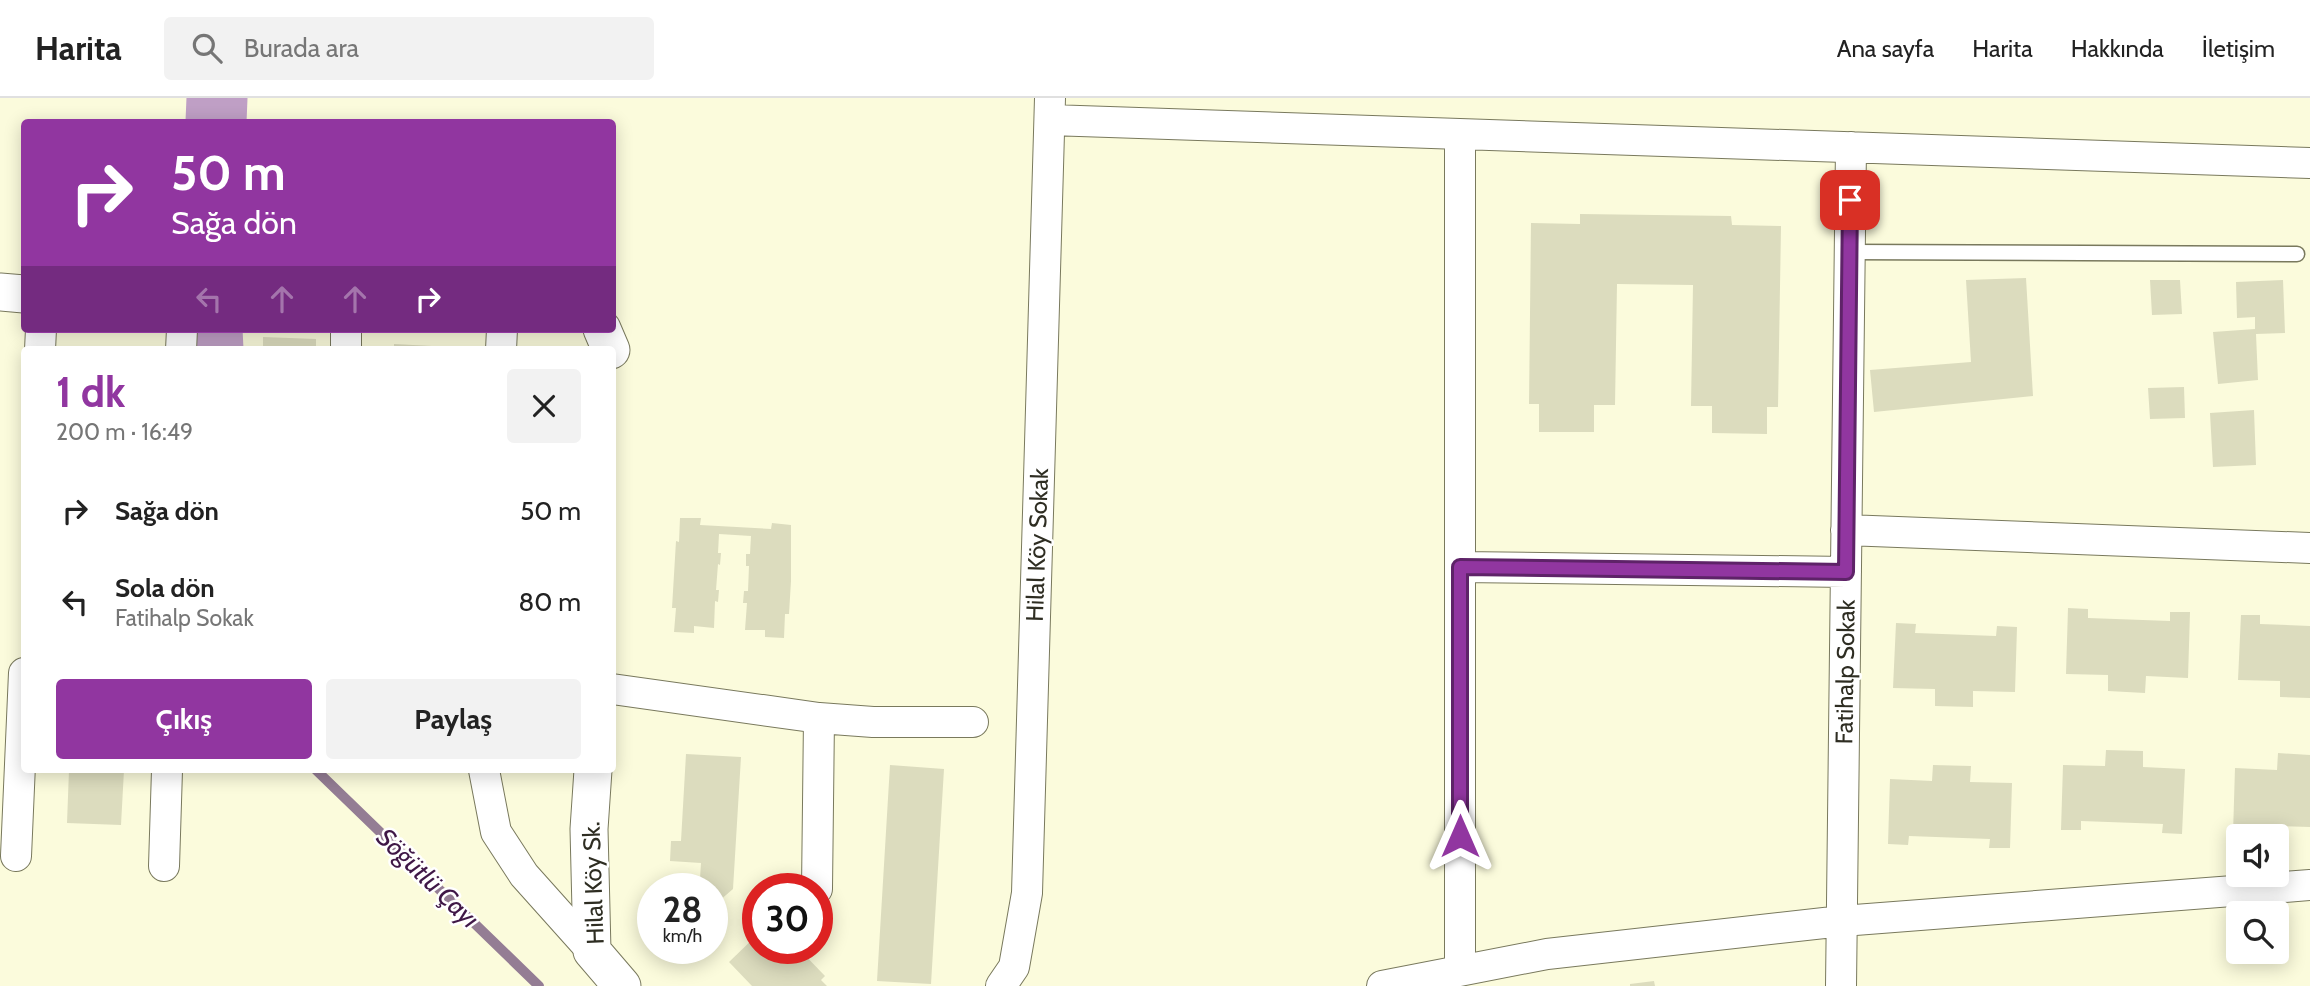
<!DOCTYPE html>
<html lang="tr">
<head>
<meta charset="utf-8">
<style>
  body { margin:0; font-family:Cabin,sans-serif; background:#f2f2f2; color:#222; height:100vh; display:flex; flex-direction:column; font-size:26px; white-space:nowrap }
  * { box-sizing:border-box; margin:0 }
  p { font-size:23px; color:#767676 }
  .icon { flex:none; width:38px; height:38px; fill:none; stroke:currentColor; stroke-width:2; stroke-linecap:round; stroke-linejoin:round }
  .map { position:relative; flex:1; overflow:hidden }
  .side { position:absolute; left:21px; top:248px; width:595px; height:427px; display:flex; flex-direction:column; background:#fff; border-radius:7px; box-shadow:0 4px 18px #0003 }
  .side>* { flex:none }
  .top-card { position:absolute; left:21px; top:21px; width:595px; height:214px; border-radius:7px; box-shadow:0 4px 18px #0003; background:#9136a0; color:#fff; overflow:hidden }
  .fabs { position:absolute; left:2226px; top:726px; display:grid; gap:14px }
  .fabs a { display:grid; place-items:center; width:63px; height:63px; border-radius:7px; background:#fff; box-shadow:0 4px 18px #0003; font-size:35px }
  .speed { position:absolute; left:637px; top:775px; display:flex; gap:14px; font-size:35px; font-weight:700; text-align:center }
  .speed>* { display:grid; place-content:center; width:91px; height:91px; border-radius:50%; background:#fff; box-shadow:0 4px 18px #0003; line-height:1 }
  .speed small { font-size:18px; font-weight:400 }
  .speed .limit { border:10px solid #d22; background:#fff; color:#111 }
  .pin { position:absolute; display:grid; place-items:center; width:60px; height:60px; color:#fff; margin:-30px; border-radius:14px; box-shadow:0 4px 10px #0006 }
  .me { position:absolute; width:77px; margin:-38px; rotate:0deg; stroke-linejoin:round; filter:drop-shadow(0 0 5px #0008) }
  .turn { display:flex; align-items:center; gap:24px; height:147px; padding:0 35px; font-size:32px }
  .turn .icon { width:91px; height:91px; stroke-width:2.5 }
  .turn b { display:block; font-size:49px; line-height:60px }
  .lanes { display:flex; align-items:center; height:66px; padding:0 35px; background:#0003; justify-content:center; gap:35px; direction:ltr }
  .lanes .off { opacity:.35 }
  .round { display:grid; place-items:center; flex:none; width:74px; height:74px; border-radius:7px; background:#f2f2f2 }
  .overview { display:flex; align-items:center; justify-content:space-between; height:119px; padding:0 35px }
  h1 { font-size:42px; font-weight:700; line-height:52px; color:#9136a0 }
  .button { display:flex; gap:14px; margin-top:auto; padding:14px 35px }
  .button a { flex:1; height:80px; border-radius:7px; background:#9136a0; color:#fff; font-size:28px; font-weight:700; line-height:80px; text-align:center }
  .button a+a { background:#f2f2f2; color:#222 }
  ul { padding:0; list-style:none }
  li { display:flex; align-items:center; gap:21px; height:91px; padding:0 35px }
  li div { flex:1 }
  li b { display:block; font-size:26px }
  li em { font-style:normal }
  header { display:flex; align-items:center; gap:42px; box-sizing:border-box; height:98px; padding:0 35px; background:#fff; border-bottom:2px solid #e0e0e0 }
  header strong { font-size:33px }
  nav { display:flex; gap:38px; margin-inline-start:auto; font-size:24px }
  .search { width:490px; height:63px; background:#f2f2f2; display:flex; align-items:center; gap:18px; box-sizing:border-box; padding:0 24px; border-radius:7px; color:#767676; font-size:26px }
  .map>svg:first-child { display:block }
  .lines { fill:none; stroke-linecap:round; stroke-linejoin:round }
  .stream { stroke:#947d94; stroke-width:10 }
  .river { stroke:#bf9fc5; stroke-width:61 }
  .building { fill:#dcdcbe }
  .service-casing { stroke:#79795d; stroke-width:17 }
  .minor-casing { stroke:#79795d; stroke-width:32 }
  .tertiary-casing { stroke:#79795d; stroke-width:39 }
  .service { stroke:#fff; stroke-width:14 }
  .minor { stroke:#fff; stroke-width:30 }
  .tertiary { stroke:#fff; stroke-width:37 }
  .route-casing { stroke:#5e2368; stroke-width:18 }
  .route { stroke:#9136a0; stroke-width:12 }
  .labels { text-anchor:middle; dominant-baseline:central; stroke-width:5; stroke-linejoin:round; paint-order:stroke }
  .street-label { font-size:24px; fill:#2e2d22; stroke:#fff }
  .water-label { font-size:26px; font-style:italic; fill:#3f1746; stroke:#fff }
</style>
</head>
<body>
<header>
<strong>Harita</strong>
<div class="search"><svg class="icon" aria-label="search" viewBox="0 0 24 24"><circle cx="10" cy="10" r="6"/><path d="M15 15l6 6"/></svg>Burada ara</div>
<nav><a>Ana sayfa</a><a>Harita</a><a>Hakkında</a><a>İletişim</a></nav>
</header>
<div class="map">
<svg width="2310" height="888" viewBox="0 0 2310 888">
  <rect width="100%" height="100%" fill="#fbfbdc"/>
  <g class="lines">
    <path class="stream" d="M316,672L539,888"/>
    <path class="river" d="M216,24L217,0
      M212,231L213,252"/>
  </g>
  <path class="building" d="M1580,116L1731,118L1732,127L1781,128L1778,309H1767V336L1712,335V308H1691L1693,187L1617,186L1615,307H1594V334H1539V306H1529L1531,125L1580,126Z
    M2026,180L2033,298L1874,314L1870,272L1971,264L1966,182Z
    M2150,182H2180L2182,216L2152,217Z
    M2283,182L2285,235L2256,236L2258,282L2218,286L2213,234L2255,231V219L2237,220L2236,184Z
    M263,239L316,241V252H263Z
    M394,246L451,249L450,252H394Z
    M2184,289L2185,320L2150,321L2148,290Z
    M2254,312L2256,367L2213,369L2210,315Z
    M680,420H701L700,427L771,431L772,425L791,427V483L789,516H785L784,540L765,539V532H745L747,505H743L744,493H748L749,468H746V456H750L751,438L719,436L718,455H721L720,467L718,466L716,492H719L718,504L715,503L714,530L694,528V535L674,534L676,510H672L676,443L679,444Z
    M2068,510L2088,511V520L2170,523V514H2190L2188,580L2146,578L2145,595L2108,593V577L2066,576Z
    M2241,517H2260V526L2310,528V600L2280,599V583L2238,582Z
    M1896,525L1916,526L1915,535L1996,538L1997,528L2017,529L2015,594L1973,593V609L1935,608V591L1893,590Z
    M2106,652L2143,653V669L2185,671L2182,736L2162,735L2163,726L2081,723V732H2061L2063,667L2105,668Z
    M2278,655L2310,657V729L2254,727L2253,736H2233L2235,670L2277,672Z
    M686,656L741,659L733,791L712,809V791H673L674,779L700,781L701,765L670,763L671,743H681Z
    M890,667L944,671L931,886L877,883Z
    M1933,667L1971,668L1970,684L2012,685L2010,750H1989L1990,741L1909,738L1908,747L1888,746L1890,681L1932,683Z
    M69,672H124L121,727L67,725Z
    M758,836V850H798L825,878L821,882L827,888H752L729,864Z
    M1654,883L1655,888H1630V886Z"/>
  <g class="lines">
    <defs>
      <path id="service" d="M1849,154L2297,156"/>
      <path id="minor" d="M1050,22L2310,65
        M1460,36V873
        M346,231V252
        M40,252L41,231
        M181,252L182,231
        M501,252L502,231
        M1846,432L2310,450
        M1460,469L1846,474
        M612,591L819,620L873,624H973
        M484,672L496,734L524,777L592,853
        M16,758L24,575
        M164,768L167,672
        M817,791L819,620
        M1001,888L1014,869L1027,795L1050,0
        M1382,888L1547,856L1842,823L2310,787
        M1841,888L1851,49"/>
      <path id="tertiary" d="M0,194L24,196
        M602,231L611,252
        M593,672L589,731L592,853L622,888"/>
    </defs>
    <use href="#service" class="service-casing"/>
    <use href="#minor" class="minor-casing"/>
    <use href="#tertiary" class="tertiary-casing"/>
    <use href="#service" class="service"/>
    <use href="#minor" class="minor"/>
    <use href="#tertiary" class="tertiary"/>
  </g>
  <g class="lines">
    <defs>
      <path id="route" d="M1460,738V469L1846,474L1850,102"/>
    </defs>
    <use href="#route" class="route-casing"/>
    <use href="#route" class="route"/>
  </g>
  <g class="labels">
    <g class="street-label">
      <text transform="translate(1037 447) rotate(-88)">Hilal Köy Sokak</text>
      <text transform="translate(1845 574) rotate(-89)">Fatihalp Sokak</text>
      <text transform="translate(593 785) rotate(-92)">Hilal Köy Sk.</text>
    </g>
    <g class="water-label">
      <text transform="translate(428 780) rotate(44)">Söğütlü Çayı</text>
    </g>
  </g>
</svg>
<div class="fabs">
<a><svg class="icon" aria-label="sound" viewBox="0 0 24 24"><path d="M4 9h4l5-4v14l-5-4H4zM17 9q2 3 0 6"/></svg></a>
<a><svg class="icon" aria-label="search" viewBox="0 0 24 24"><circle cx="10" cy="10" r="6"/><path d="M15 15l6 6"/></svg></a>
</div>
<div class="speed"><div>28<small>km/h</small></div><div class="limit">30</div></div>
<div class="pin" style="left:1850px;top:102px;background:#d93025"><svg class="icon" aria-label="arrive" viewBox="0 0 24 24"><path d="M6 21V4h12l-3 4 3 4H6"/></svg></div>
<svg class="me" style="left:1460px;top:738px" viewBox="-20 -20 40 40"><path d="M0-17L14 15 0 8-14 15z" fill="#9136a0" stroke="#fff" stroke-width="4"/></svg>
<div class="top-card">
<div class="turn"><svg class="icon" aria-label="right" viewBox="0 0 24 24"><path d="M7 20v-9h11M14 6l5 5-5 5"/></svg><div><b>50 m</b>Sağa dön</div></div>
<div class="lanes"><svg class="icon off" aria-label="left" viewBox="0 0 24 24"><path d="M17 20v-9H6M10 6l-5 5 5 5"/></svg><svg class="icon off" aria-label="ahead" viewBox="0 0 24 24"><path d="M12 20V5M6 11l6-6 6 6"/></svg><svg class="icon off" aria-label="ahead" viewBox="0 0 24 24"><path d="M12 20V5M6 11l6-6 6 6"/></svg><svg class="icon" aria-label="right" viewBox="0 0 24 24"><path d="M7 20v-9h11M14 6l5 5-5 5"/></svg></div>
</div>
<section class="side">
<div class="overview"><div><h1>1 dk</h1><p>200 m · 16:49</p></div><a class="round"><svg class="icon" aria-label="close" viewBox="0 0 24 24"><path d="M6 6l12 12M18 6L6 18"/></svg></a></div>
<ul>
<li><svg class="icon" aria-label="right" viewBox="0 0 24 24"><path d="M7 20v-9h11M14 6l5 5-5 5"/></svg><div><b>Sağa dön</b></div><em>50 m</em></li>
<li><svg class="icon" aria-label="left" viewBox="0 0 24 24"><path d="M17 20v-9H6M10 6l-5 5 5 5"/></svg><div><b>Sola dön</b><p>Fatihalp Sokak</p></div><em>80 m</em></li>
</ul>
<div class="button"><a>Çıkış</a><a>Paylaş</a></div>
</section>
</div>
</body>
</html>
